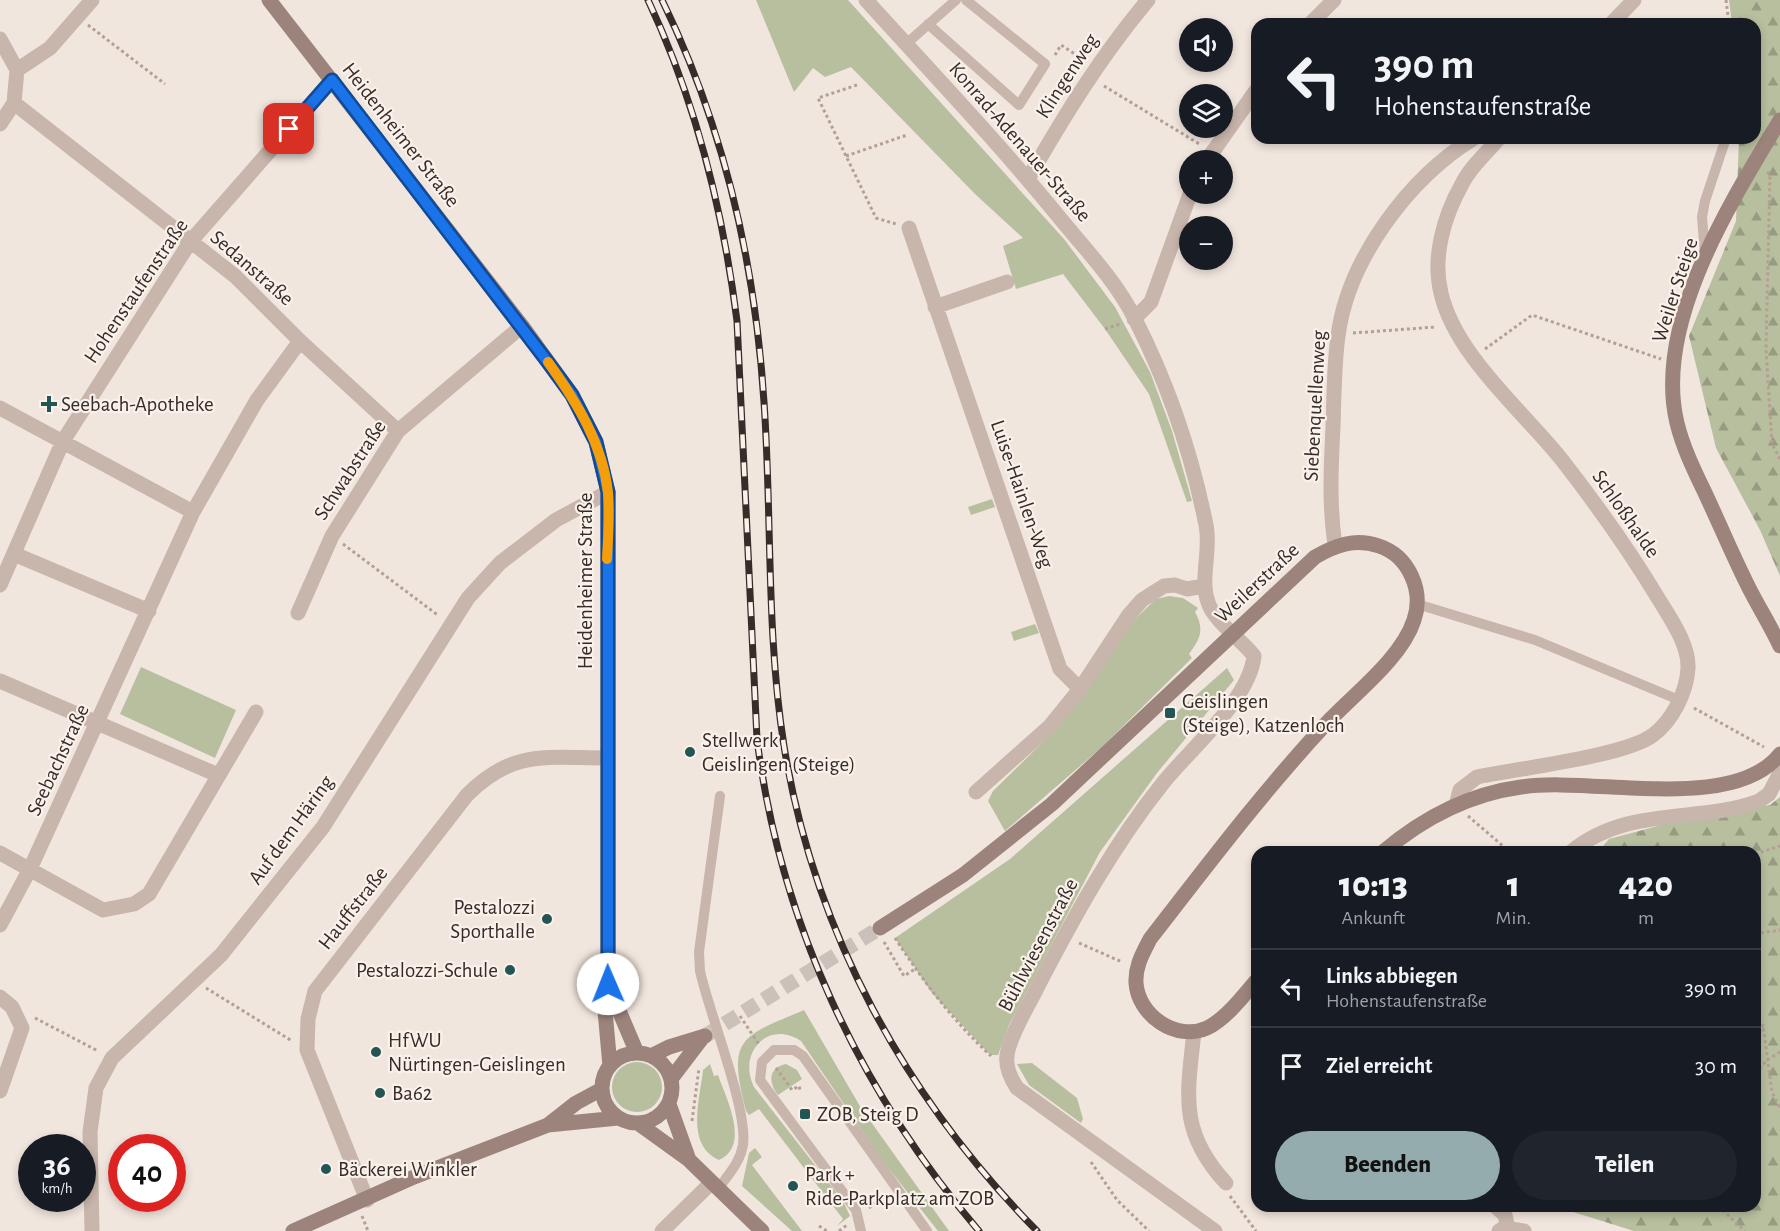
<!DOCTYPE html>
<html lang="de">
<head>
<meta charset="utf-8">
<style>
  body { margin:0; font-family:"Alegreya Sans",sans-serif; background:#20242c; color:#f1f3f6; height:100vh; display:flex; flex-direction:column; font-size:22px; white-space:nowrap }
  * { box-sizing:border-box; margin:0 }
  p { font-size:20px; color:#9ea1a6 }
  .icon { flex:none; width:33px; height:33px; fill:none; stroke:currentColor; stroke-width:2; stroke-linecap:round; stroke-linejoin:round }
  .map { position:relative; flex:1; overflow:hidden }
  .details { position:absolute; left:1251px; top:846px; width:510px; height:366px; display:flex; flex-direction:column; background:#171b24; border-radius:18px; box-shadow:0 3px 9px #0003 }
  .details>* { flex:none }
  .hud { position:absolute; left:1251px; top:18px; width:510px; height:126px; border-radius:18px; box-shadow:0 3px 9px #0003; background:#171b24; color:#f1f3f6; overflow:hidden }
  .buttons { position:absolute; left:1179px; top:18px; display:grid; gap:12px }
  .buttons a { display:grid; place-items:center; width:54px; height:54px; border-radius:50%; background:#171b24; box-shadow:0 3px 9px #0003; font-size:30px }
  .speed { position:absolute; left:18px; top:1134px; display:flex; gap:12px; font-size:30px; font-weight:700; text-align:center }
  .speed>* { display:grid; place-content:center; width:78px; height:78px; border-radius:50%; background:#171b24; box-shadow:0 3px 9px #0003; line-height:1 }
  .speed small { font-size:15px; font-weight:400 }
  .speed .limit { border:9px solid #d22; background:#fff; color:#111 }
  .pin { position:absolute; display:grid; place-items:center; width:51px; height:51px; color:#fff; margin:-26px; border-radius:12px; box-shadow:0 3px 9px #0006 }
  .me { position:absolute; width:66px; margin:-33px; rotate:359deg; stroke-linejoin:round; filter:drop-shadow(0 0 4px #0008) }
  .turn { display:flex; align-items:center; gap:21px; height:126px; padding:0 24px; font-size:27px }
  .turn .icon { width:78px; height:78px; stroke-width:2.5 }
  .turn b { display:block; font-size:42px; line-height:51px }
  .eta { display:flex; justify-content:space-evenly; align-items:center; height:102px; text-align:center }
  .eta b { font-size:36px; font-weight:800; line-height:42px }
  .primary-button { display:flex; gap:12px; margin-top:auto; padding:12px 24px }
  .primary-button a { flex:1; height:69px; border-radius:36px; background:#94acad; color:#111; font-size:24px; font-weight:800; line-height:69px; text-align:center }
  .primary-button a+a { background:#20242c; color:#f1f3f6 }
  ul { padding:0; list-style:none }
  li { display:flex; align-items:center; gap:18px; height:78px; padding:0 24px; border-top:2px solid #363941 }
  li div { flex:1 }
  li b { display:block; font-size:22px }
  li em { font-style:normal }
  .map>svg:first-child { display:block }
  .green { fill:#b7bf9f }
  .forest { fill:url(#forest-firs) }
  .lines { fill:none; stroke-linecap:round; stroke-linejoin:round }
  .secondary-tunnel { stroke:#ccc1ba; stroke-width:15; stroke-dasharray:15 8; stroke-linecap:butt }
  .path { stroke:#b49f95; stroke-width:3; stroke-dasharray:3 3; stroke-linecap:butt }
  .lane { stroke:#c8b5ab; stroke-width:10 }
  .street { stroke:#c8b5ab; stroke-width:15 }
  .secondary { stroke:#9c847c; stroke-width:15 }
  .rail-casing { stroke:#362c29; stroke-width:7 }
  .rail { stroke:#f9f1ea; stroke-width:4.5; stroke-dasharray:14; stroke-linecap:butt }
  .route-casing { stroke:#114b97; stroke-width:15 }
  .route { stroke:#1a73e8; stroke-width:10 }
  .slow { stroke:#f59e0b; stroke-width:10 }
  .poi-dot { fill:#225553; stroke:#f9f1ea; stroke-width:2 }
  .labels { text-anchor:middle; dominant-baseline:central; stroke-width:4.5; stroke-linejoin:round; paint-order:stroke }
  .street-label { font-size:21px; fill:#362c29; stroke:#f9f1ea }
  .poi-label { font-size:21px; fill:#362c29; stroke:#f9f1ea; text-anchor:start }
</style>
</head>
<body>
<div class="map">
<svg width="1780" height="1231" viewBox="0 0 1780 1231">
  <defs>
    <pattern id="forest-firs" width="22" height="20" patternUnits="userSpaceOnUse" patternTransform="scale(1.5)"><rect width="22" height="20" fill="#b7bf9f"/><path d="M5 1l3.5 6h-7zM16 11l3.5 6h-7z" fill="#969b82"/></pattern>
  </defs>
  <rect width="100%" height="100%" fill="#f1e6de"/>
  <path class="green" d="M756,0H848L1064,239L1115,307L1150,372L1172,431L1192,501L1187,502L1149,394L1105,329L1063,274L1016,289L1003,246L1023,238L975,194L851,67L825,77L813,68L794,92Z
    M992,499L995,507L971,515L968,507Z
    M1169,596L1183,598L1198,608L1195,612C1205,630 1200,639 1189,654L1192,658L1102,747L1005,831L988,801L993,791L1042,743L1134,620L1156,599Z
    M1035,624L1039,633L1014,641L1011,632Z
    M141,667L236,710L215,758L120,714Z
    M1227,668L1234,680L1157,773L1100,852L1009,1025L998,1055H990L932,993L895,938L1010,859Z
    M804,1010L861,1108L949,1231H938L882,1160L801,1041C768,1019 737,1053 754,1087L843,1201L850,1216L837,1226L843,1219L759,1109L749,1115L746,1111C727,1038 740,1037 804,1010Z
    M612 1087a25 25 0 1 1 50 0a25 25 0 1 1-50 0Z
    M1032,1063L1077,1098L1083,1119L1081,1123L1029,1085L1017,1064Z
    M710,1064L714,1076L718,1075C726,1098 751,1146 719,1160C685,1145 700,1099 703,1070Z
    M786,1064L797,1070L802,1079L778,1095C768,1082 768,1068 786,1064Z
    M755,1148L762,1157L752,1165L802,1231H792L742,1186L749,1153Z"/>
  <path class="forest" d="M1729,0H1780V576L1760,530L1716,448L1689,336L1736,221L1739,138H1755V24H1732Z
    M1780,797V1231H1634L1554,1206H1755V852H1598L1609,839L1669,823L1770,805Z"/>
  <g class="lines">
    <path class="secondary-tunnel" d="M705,1036L880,928"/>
    <path class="path" d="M1726,0L1729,24
      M88,25L165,84
      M1055,55L1061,45L1084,60
      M1755,84V124
      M857,85L818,98L876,218L896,224
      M1104,86L1201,145
      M846,156L907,135
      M1767,172L1770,174L1766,349L1772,444L1780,459
      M1105,329L1120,324
      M1353,333L1436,327
      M1485,349L1532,315L1661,359
      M343,544L439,616
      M1694,708L1764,747
      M1468,816L1510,852
      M1610,847L1642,852
      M1755,854L1780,846
      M1755,934L1780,930
      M895,938C923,981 953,1021 991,1056
      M884,942L904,976L915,969
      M1079,943L1122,962
      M206,988L292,1041
      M740,1016L760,1046
      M35,1018L98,1051
      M1755,1044L1763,1025L1772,1092L1780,1108
      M776,1068L792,1090L799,1086L800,1090
      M1755,1073L1767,1060L1780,1052
      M692,1121L699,1068
      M1091,1162L1117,1200L1149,1231
      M1230,1196L1256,1231
      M1718,1206L1745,1231
      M869,1208L875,1203
      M362,1216L368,1231
      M819,1226L827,1231
      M839,1231L847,1225"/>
    <path class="lane" d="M928,24L1019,105L1045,64L966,0
      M906,44L956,0
      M1705,254L1702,217L1705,201L1726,138
      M1417,604L1535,640L1679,700
      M718,1189C728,1175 740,1163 743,1145C748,1109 709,1013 700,971L699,952L720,796
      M861,1231L856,1210L760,1080L762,1062L774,1050H794L803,1056L927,1231"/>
    <path class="street" d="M866,0C931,72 998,142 1059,217C1086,250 1116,281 1135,319C1167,382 1192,455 1206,525C1212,553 1197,583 1211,609C1221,627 1242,640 1254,656C1250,699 1190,749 1163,783C1114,844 1075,915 1039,984C1029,1005 1014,1027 1008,1050C1004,1064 1009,1076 1017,1088L1215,1231
      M1310,24L1334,0
      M1611,24L1634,0
      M0,39L17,70
      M14,103L235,276L300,341L398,431
      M0,124L14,103L17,70L50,48L92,0
      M1207,160L1257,89
      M1028,179C1064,116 1101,56 1148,0
      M909,228L1060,669L1080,689
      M935,307L1007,282
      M1134,319L1151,302L1190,194
      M0,408L193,512
      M1335,545C1329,505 1331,467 1333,427C1334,397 1334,365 1338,336C1348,259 1409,178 1474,138
      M14,554L149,611
      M0,585L63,441L190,242L332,80
      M298,613L332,536L398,431L522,326
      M0,681L218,775
      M976,792L1050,726L1080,689L1128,616L1142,600L1164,586L1175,585L1187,589L1204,586
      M1456,805L1460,790L1477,777C1515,769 1626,756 1653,735C1672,721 1687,692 1688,668C1689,644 1670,618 1658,598C1629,550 1597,505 1562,460C1523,411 1455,355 1441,293C1432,257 1444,216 1462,184C1470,167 1487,153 1499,138
      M1571,852C1628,805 1698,824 1759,801L1769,794L1780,773
      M0,853L103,910L134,904L149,894L256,712
      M0,925L30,869L193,512L257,400L300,341
      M0,997L12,1007L22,1028L0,1091
      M1194,1032C1187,1096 1179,1132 1226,1183
      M367,1200L307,1050L308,1019L315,991L467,795C513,749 546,758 606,758
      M1495,1206L1505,1215L1507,1224L1504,1228
      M92,1231L90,1132L96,1088L112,1058L221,955L323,827L468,598L500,563L556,520L608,492
      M662,1231L711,1183
      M1499,1231L1504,1228L1524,1231"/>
    <path class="secondary" d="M269,0L522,326L572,395L596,442L608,492V984L605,1011L610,1066
      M1780,120C1731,202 1653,324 1677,423C1683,448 1695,472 1706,495C1720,525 1733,556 1748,586C1758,606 1770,625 1780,646
      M1383,852C1423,818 1470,794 1521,787C1592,776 1733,814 1780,754
      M880,928L963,875L1052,804L1315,557C1336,545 1355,538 1379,546C1409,556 1424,591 1414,620C1401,660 1351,696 1323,727C1261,794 1206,867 1150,939C1143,953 1135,966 1136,983C1138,1015 1176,1042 1207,1028C1226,1019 1243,996 1257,980
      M609,987L637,1053
      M602 1088a35 35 0 1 1 70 0a35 35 0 1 1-70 0Z
      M651,1056L669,1047L705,1036
      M671,1079L703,1037
      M669,1104L689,1160
      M639,1124L689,1160L762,1231
      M548,1125L618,1118
      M293,1231L414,1177L548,1125L576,1103L602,1089"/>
    <defs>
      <path id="rail" d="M648,0C696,102 723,210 737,321L757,739C780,922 860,1092 979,1231
        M662,0C724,127 755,261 764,402C772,516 766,632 784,746C814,932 905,1097 1037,1231"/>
    </defs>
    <use href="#rail" class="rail-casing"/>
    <use href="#rail" class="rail"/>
  </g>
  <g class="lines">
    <defs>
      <path id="route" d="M289,129L332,80L547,361L572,395L596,442L608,492V984"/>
    </defs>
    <use href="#route" class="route-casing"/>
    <use href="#route" class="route"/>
    <path class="slow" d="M548,362C576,401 603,444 608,493C610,514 608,537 607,559"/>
  </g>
  <g class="poi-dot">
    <path d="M46 395h6v6h6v6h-6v6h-6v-6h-6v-6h6z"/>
    <rect x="1164" y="707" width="12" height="12" rx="3"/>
    <circle cx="690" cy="752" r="6"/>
    <circle cx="547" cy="919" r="6"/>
    <circle cx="510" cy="970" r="6"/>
    <circle cx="376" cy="1052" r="6"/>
    <circle cx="380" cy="1093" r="6"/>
    <rect x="799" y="1108" width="12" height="12" rx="3"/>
    <circle cx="326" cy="1169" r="6"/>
    <circle cx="793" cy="1186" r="6"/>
  </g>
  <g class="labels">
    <g class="street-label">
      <text transform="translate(1067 76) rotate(-57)">Klingenweg</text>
      <text transform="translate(401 135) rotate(52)">Heidenheimer Straße</text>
      <text transform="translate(1020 142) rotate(49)">Konrad-Adenauer-Straße</text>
      <text transform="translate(252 268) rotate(41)">Sedanstraße</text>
      <text transform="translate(1675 290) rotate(-72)">Weiler Steige</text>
      <text transform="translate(136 291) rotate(-56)">Hohenstaufenstraße</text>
      <text transform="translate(1315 406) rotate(-87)">Siebenquellenweg</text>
      <text transform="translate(350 470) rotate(-57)">Schwabstraße</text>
      <text transform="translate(1022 494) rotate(71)">Luise-Hainlen-Weg</text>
      <text transform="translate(1626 514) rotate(55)">Schloßhalde</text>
      <text transform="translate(585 581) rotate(-90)">Heidenheimer Straße</text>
      <text transform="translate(1257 583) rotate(-43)">Weilerstraße</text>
      <text transform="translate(58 760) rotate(-65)">Seebachstraße</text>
      <text transform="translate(291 830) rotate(-54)">Auf dem Häring</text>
      <text transform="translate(353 908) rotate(-52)">Hauffstraße</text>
      <text transform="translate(1038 945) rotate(-62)">Bühlwiesenstraße</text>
    </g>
    <g class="poi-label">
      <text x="61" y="404">Seebach-Apotheke</text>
      <text x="1182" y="701">Geislingen<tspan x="1182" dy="24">(Steige), Katzenloch</tspan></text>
      <text x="702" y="740">Stellwerk<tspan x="702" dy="24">Geislingen (Steige)</tspan></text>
      <text x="535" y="907" text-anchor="end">Pestalozzi<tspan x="535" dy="24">Sporthalle</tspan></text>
      <text x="498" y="970" text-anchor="end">Pestalozzi-Schule</text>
      <text x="388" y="1040">HfWU<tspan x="388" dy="24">Nürtingen-Geislingen</tspan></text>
      <text x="392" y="1093">Ba62</text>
      <text x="817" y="1114">ZOB, Steig D</text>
      <text x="338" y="1169">Bäckerei Winkler</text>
      <text x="805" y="1174">Park +<tspan x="805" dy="24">Ride-Parkplatz am ZOB</tspan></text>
    </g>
  </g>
</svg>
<div class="buttons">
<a><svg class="icon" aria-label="sound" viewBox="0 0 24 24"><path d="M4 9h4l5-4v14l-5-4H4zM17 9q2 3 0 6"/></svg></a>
<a><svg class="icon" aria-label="layers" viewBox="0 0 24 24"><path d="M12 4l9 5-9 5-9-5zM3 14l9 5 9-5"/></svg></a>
<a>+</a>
<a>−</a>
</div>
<div class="speed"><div>36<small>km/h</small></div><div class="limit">40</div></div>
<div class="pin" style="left:289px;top:129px;background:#d93025"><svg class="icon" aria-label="arrive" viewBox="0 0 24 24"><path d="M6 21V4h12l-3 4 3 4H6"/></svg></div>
<svg class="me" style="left:608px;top:984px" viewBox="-20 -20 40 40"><circle r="19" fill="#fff"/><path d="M0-13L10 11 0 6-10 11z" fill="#1a73e8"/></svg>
<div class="hud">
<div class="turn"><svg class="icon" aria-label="left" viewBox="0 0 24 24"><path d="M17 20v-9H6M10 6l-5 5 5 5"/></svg><div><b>390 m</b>Hohenstaufenstraße</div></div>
</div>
<section class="details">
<div class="eta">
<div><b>10:13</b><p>Ankunft</p></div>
<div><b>1</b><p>Min.</p></div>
<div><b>420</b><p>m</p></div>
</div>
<ul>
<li><svg class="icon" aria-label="left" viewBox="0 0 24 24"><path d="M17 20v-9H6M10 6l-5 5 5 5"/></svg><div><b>Links abbiegen</b><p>Hohenstaufenstraße</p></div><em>390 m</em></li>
<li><svg class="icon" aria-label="arrive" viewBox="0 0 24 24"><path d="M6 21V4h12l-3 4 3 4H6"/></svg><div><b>Ziel erreicht</b></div><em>30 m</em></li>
</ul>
<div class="primary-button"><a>Beenden</a><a>Teilen</a></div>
</section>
</div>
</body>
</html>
